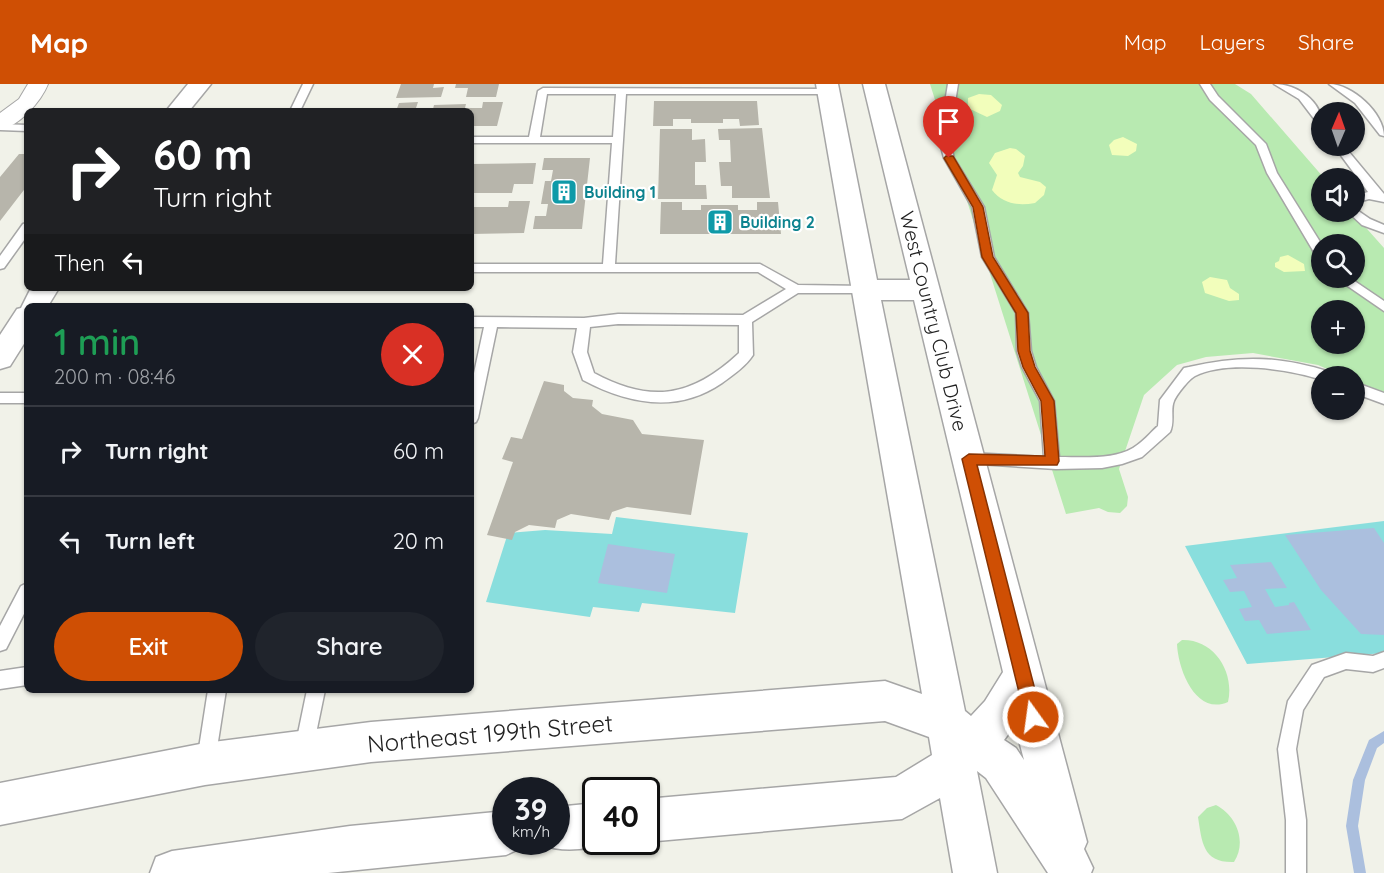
<!DOCTYPE html>
<html lang="en">
<head>
<meta charset="utf-8">
<style>
  body { margin:0; font-family:Quicksand,sans-serif; background:#20242c; color:#f1f3f6; height:100vh; display:flex; flex-direction:column; font-size:22px; white-space:nowrap }
  * { box-sizing:border-box; margin:0 }
  p { font-size:20px; color:#9ea1a6 }
  .icon { flex:none; width:33px; height:33px; fill:none; stroke:currentColor; stroke-width:2; stroke-linecap:round; stroke-linejoin:round }
  .map { position:relative; flex:1; overflow:hidden }
  .details { position:absolute; left:24px; top:219px; width:450px; height:390px; display:flex; flex-direction:column; background:#171b24; border-radius:9px; box-shadow:0 2px 4px #0004 }
  .details>* { flex:none }
  .guide { position:absolute; left:24px; top:24px; width:450px; height:183px; border-radius:9px; box-shadow:0 2px 4px #0004; background:#202124; color:#fff; overflow:hidden }
  .needle { width:39px; rotate:2deg }
  .buttons { position:absolute; left:1311px; top:18px; display:grid; gap:12px }
  .buttons a { display:grid; place-items:center; width:54px; height:54px; border-radius:50%; background:#171b24; box-shadow:0 2px 4px #0004; font-size:30px }
  .speed { position:absolute; left:492px; top:693px; display:flex; gap:12px; font-size:30px; font-weight:700; text-align:center }
  .speed>* { display:grid; place-content:center; width:78px; height:78px; border-radius:50%; background:#171b24; box-shadow:0 2px 4px #0004; line-height:1 }
  .speed small { font-size:15px; font-weight:400 }
  .speed .limit { border:3px solid #111; border-radius:9px; background:#fff; color:#111 }
  .pin { position:absolute; display:grid; place-items:center; width:51px; height:51px; color:#fff; margin:-62px -26px; border-radius:50% 50% 50% 0; rotate:-45deg; box-shadow:0 0 6px #0007 }
  .pin .icon { rotate:45deg }
  .me { position:absolute; width:66px; margin:-33px; rotate:346deg; stroke-linejoin:round; filter:drop-shadow(0 0 4px #0008) }
  .turn { display:flex; align-items:center; gap:21px; height:126px; padding:0 30px; font-size:27px }
  .turn .icon { width:78px; height:78px; stroke-width:2.5 }
  .turn b { display:block; font-size:42px; line-height:51px }
  .then { display:flex; align-items:center; height:57px; padding:0 30px; background:#0003; gap:12px; font-size:22px }
  .round { display:grid; place-items:center; flex:none; width:63px; height:63px; border-radius:32px; background:#20242c }
  .head { display:flex; align-items:center; justify-content:space-between; height:102px; padding:0 30px }
  h1 { font-size:36px; font-weight:600; line-height:45px; color:#1e9e55 }
  .cta { display:flex; gap:12px; margin-top:auto; padding:12px 30px }
  .cta a { flex:1; height:69px; border-radius:36px; background:#cf4f04; color:#fff; font-size:24px; font-weight:600; line-height:69px; text-align:center }
  .cta a+a { background:#20242c; color:#f1f3f6 }
  ul { padding:0; list-style:none }
  li { display:flex; align-items:center; gap:18px; height:90px; padding:0 30px; border-top:2px solid #363941 }
  li div { flex:1 }
  li b { display:block; font-size:22px }
  li em { font-style:normal }
  header { display:flex; align-items:center; gap:36px; box-sizing:border-box; height:84px; padding:0 30px; background:#cf4f04; color:#fff }
  header strong { font-size:28px }
  nav { display:flex; gap:33px; margin-inline-start:auto; font-size:21px }
  .map>svg:first-child { display:block }
  .grass { fill:#b8eab1; fill-rule:evenodd }
  .sand { fill:#f2febb }
  .pitch { fill:#89dedd }
  .water { fill:#abbfde }
  .lines { fill:none; stroke-linecap:round; stroke-linejoin:round }
  .stream { fill:#abbfde; fill-rule:evenodd }
  .building { fill:#b7b5ab }
  .service-casing { stroke:#a6a6a6; stroke-width:3 }
  .minor-casing { stroke:#a6a6a6; stroke-width:2 }
  .tertiary-casing { stroke:#a6a6a6; stroke-width:3 }
  .service { fill:#fff; fill-rule:evenodd }
  .minor { fill:#fff; fill-rule:evenodd }
  .tertiary { fill:#fff; fill-rule:evenodd }
  .route { fill:#cf4f04; stroke:#873303; stroke-width:1.5 }
  .labels { text-anchor:middle; dominant-baseline:central; stroke-width:4.5; stroke-linejoin:round; paint-order:stroke }
  .far-culture-label { font-size:16px; font-weight:bold; fill:#0d838f; stroke:#fff; text-anchor:start }
  .street-label { font-size:20px; fill:#222; stroke:#fff }
  .near-street-label { font-size:24px; fill:#222; stroke:#fff }
</style>
</head>
<body>
<header>
<strong>Map</strong>
<nav><a>Map</a><a>Layers</a><a>Share</a></nav>
</header>
<div class="map">
<svg width="1384" height="789" viewBox="0 0 1384 789">
  <rect width="100%" height="100%" fill="#f1f2e9"/>
  <path class="grass" d="M930,0H1235L1251,10L1324,94H1322V128H1352L1384,164V312L1355,297L1354,292H1343L1318,281L1253,269L1206,273L1177,281L1144,311L1119,385L1128,413L1127,422L1120,429L1108,428L1099,424L1066,430ZM1322,160H1354V194H1322ZM1322,226H1354V260H1322Z
    M1182,556C1214,555 1235,588 1228,618C1196,632 1178,586 1177,560Z
    M1216,721C1237,732 1247,758 1234,778C1203,779 1202,759 1198,733L1207,724Z"/>
  <path class="sand" d="M979,10L991,11L1002,21L1000,27L987,33L968,24V14Z
    M1123,53L1137,60L1136,67L1128,72L1112,71L1109,61L1114,56Z
    M1010,64L1016,65L1025,72L1023,82L1018,89L1020,93L1040,98L1046,103L1044,111L1035,119C1018,122 1003,120 992,106L997,91L989,79L995,69Z
    M1288,171L1304,180L1305,187L1284,188L1275,183V179L1279,177L1280,173Z
    M1210,193L1227,196L1230,204L1239,210V216L1229,217L1205,209L1202,198Z"/>
  <path class="pitch" d="M616,433L748,449L735,529L642,519L639,528L593,523L590,533L486,518L508,449L545,446L612,450Z
    M1384,437V569L1247,580L1185,462Z"/>
  <path class="water" d="M1374,444L1384,459V551L1361,550L1321,506L1285,451Z
    M608,460L675,470L667,509L598,499Z
    M1271,478L1287,504L1265,505L1275,523L1289,521V519L1294,518L1311,546L1267,550L1259,536L1245,537L1239,525L1252,523L1244,507L1230,508L1223,496L1237,494L1230,481Z"/>
  <g class="lines">
    <path class="stream" d="M1384,647V659L1377,664L1365,696L1358,742L1366,789H1354L1346,742L1353,696L1369,656Z"/>
  </g>
  <path class="building" d="M401,0H434L433,4L444,3L441,13L396,14Z
    M456,0H499L496,13H466L468,4H455Z
    M654,17H757L759,41L740,42L739,35H723V39H691V35H673V42H653Z
    M418,18L415,27H396L399,19Z
    M483,18H503L497,42H471V27H417V25H433L434,21L466,20L465,24H482Z
    M762,44L770,114H732V102H721L719,78H731L730,56H719L718,45Z
    M660,45H692V56L705,55L706,78H695V101H706L707,115H658Z
    M19,70H27V102L0,137V93Z
    M544,74H590L582,145H533L535,132H546L548,120H541L545,97H551L553,86H542Z
    M536,79L533,100H514L512,109H471V80Z
    M509,117H530L524,149L471,150V123H508Z
    M661,118H682V126H701V121H738V126H757V118H778L781,150H660Z
    M544,297L564,301V307L573,314L593,316L592,322L602,330L633,336L642,350L704,356L691,431L627,423L612,428L609,436L571,430L557,436L555,444L529,441L515,448L512,456L487,451L513,378L502,375L511,353L522,355Z"/>
  <g class="lines">
    <defs>
      <path id="service" d="M303,0H313L300,27H290Z
        M948,0H958L949,55L954,74L984,123L994,173L1028,229L1031,267L1036,283L1054,317L1059,373C1082,373 1113,376 1133,364C1143,358 1150,349 1158,342L1160,316L1184,284L1189,283C1241,271 1279,272 1330,288L1332,292H1322V296C1289,285 1227,276 1195,292C1189,295 1177,310 1174,317C1170,326 1175,338 1170,348L1142,373L1122,380L1102,384L1056,385L964,379L962,375L964,371L969,369L1044,373L1040,317L1022,283L1017,267L1016,229L982,173L972,123L944,74L939,55Z
        M1200,0H1210L1218,12L1266,60L1277,89L1322,161V176L1318,175L1267,89L1256,61L1210,16Z
        M1274,0C1297,0 1322,17 1322,41L1318,40L1299,15Z
        M1329,0C1352,0 1384,29 1384,52L1380,51L1355,19Z
        M543,4L831,5L833,7L828,10H626L615,180H760L798,201L866,202L870,203L872,206L870,209H798L752,238L753,271C746,282 733,291 722,299C677,330 628,320 583,296L573,268L577,244L497,243L478,334L476,338L471,340V303L484,243H471V233L584,234L618,230L743,231L786,205L758,188H471V180H603L612,59H471V53H529L538,7ZM547,10H616L613,53H540ZM618,240L739,241V269C692,313 651,320 594,289L587,268L590,243Z
        M0,40L27,41V47L0,46Z
        M1334,62H1344L1384,110V118L1369,115L1354,119V112L1368,108Z
        M1354,124L1370,135L1384,141V149L1362,141L1348,128H1354Z
        M27,139V152L4,184L0,185V172L23,140Z
        M1336,194H1350L1384,217V227Z
        M1354,298L1384,309V320L1354,309Z
        M0,309H27V319H0Z
        M27,499V524L6,565L0,567V542L21,502Z
        M1384,568V584L1373,588L1346,585L1324,593L1303,626L1296,665L1306,736V789H1286V736L1278,665L1288,617L1312,581L1346,569L1373,572Z
        M27,583V601L0,605V587Z
        M208,606H226L215,677L213,684L206,686L199,684L197,677Z
        M307,606H325L313,664L311,671L304,673L297,671L295,664Z"/>
      <path id="minor" d="M28,0H48C41,18 19,42 0,46V29L19,15Z"/>
      <path id="tertiary" d="M188,0H211L189,27H166Z
        M816,0H838L877,196H910L863,0H885L1087,758L1084,765L1093,784L1091,789H1048L986,694L977,687L997,789H953L940,714L902,735L646,758H644H646V715L896,693L932,671L929,653L885,637L371,678L205,701L0,741V699L205,659L371,638L885,597L922,610ZM881,216H914L1003,588L985,617L971,632L965,627ZM1015,641L1024,676L1016,664L1004,656Z
        M31,204H59L48,222H27V255L10,282L0,285V251L17,225L21,224Z
        M596,719V758H608C587,766 562,769 541,760L540,758H556V723Z
        M506,727V758H524L521,764L506,771L328,789H150L156,773L172,767L350,742Z"/>
    </defs>
    <use href="#service" class="service-casing"/>
    <use href="#minor" class="minor-casing"/>
    <use href="#tertiary" class="tertiary-casing"/>
    <use href="#service" class="service"/>
    <use href="#minor" class="minor"/>
    <use href="#tertiary" class="tertiary"/>
  </g>
  <path class="route" d="M946,72H953L983,123L993,173L1028,229L1030,267L1035,283L1054,317L1059,377L1057,381H977L1042,633L1039,638L1033,641L1028,638L1025,633L962,375L969,370L1045,372L1041,317L1023,283L1018,267L1016,229L982,173L973,123L944,74Z"/>
  <defs>
    <symbol id="building-square" viewBox="-11 -11 22 22"><rect x="-9" y="-9" width="18" height="18" rx="4" fill="#0f9aa8" stroke="#fff"/><path d="M-4-6H4V6H1V3H-1V6H-4ZM-2.5-4.3h1.7v1.8h-1.7ZM.8-4.3h1.7v1.8H.8ZM-2.5-1h1.7V.8h-1.7ZM.8-1h1.7V.8H.8Z" fill="#fff"/></symbol>
  </defs>
  <g fill-rule="evenodd">
    <use href="#building-square" x="549" y="93" width="30" height="30"/>
    <use href="#building-square" x="705" y="123" width="30" height="30"/>
  </g>
  <g class="labels">
    <g class="far-culture-label">
      <text x="584" y="108">Building 1</text>
      <text x="740" y="138">Building 2</text>
    </g>
    <g class="street-label">
      <text transform="translate(934 237) rotate(76)">West Country Club Drive</text>
    </g>
    <g class="near-street-label">
      <text transform="translate(490 649) rotate(-5)">Northeast 199th Street</text>
    </g>
  </g>
</svg>
<div class="buttons">
<a><svg class="needle" viewBox="-14 -14 28 28"><path d="M0-13l5 13h-10z" fill="#e53935"/><path d="M0 13l5-13h-10z" fill="#9ea1a6"/></svg></a>
<a><svg class="icon" aria-label="sound" viewBox="0 0 24 24"><path d="M4 9h4l5-4v14l-5-4H4zM17 9q2 3 0 6"/></svg></a>
<a><svg class="icon" aria-label="search" viewBox="0 0 24 24"><circle cx="10" cy="10" r="6"/><path d="M15 15l6 6"/></svg></a>
<a>+</a>
<a>−</a>
</div>
<div class="speed"><div>39<small>km/h</small></div><div class="limit">40</div></div>
<div class="pin" style="left:949px;top:74px;background:#d93025"><svg class="icon" aria-label="arrive" viewBox="0 0 24 24"><path d="M6 21V4h12l-3 4 3 4H6"/></svg></div>
<svg class="me" style="left:1033px;top:633px" viewBox="-20 -20 40 40"><circle r="17" fill="#cf4f04" stroke="#fff" stroke-width="3"/><path d="M0-11L8 9 0 5-8 9z" fill="#fff"/></svg>
<div class="guide">
<div class="turn"><svg class="icon" aria-label="right" viewBox="0 0 24 24"><path d="M7 20v-9h11M14 6l5 5-5 5"/></svg><div><b>60 m</b>Turn right</div></div>
<div class="then">Then<svg class="icon" aria-label="left" viewBox="0 0 24 24"><path d="M17 20v-9H6M10 6l-5 5 5 5"/></svg></div>
</div>
<section class="details">
<div class="head"><div><h1>1 min</h1><p>200 m · 08:46</p></div><a class="round" style="background:#d93025;color:#fff"><svg class="icon" aria-label="close" viewBox="0 0 24 24"><path d="M6 6l12 12M18 6L6 18"/></svg></a></div>
<ul>
<li><svg class="icon" aria-label="right" viewBox="0 0 24 24"><path d="M7 20v-9h11M14 6l5 5-5 5"/></svg><div><b>Turn right</b></div><em>60 m</em></li>
<li><svg class="icon" aria-label="left" viewBox="0 0 24 24"><path d="M17 20v-9H6M10 6l-5 5 5 5"/></svg><div><b>Turn left</b></div><em>20 m</em></li>
</ul>
<div class="cta"><a>Exit</a><a>Share</a></div>
</section>
</div>
</body>
</html>
